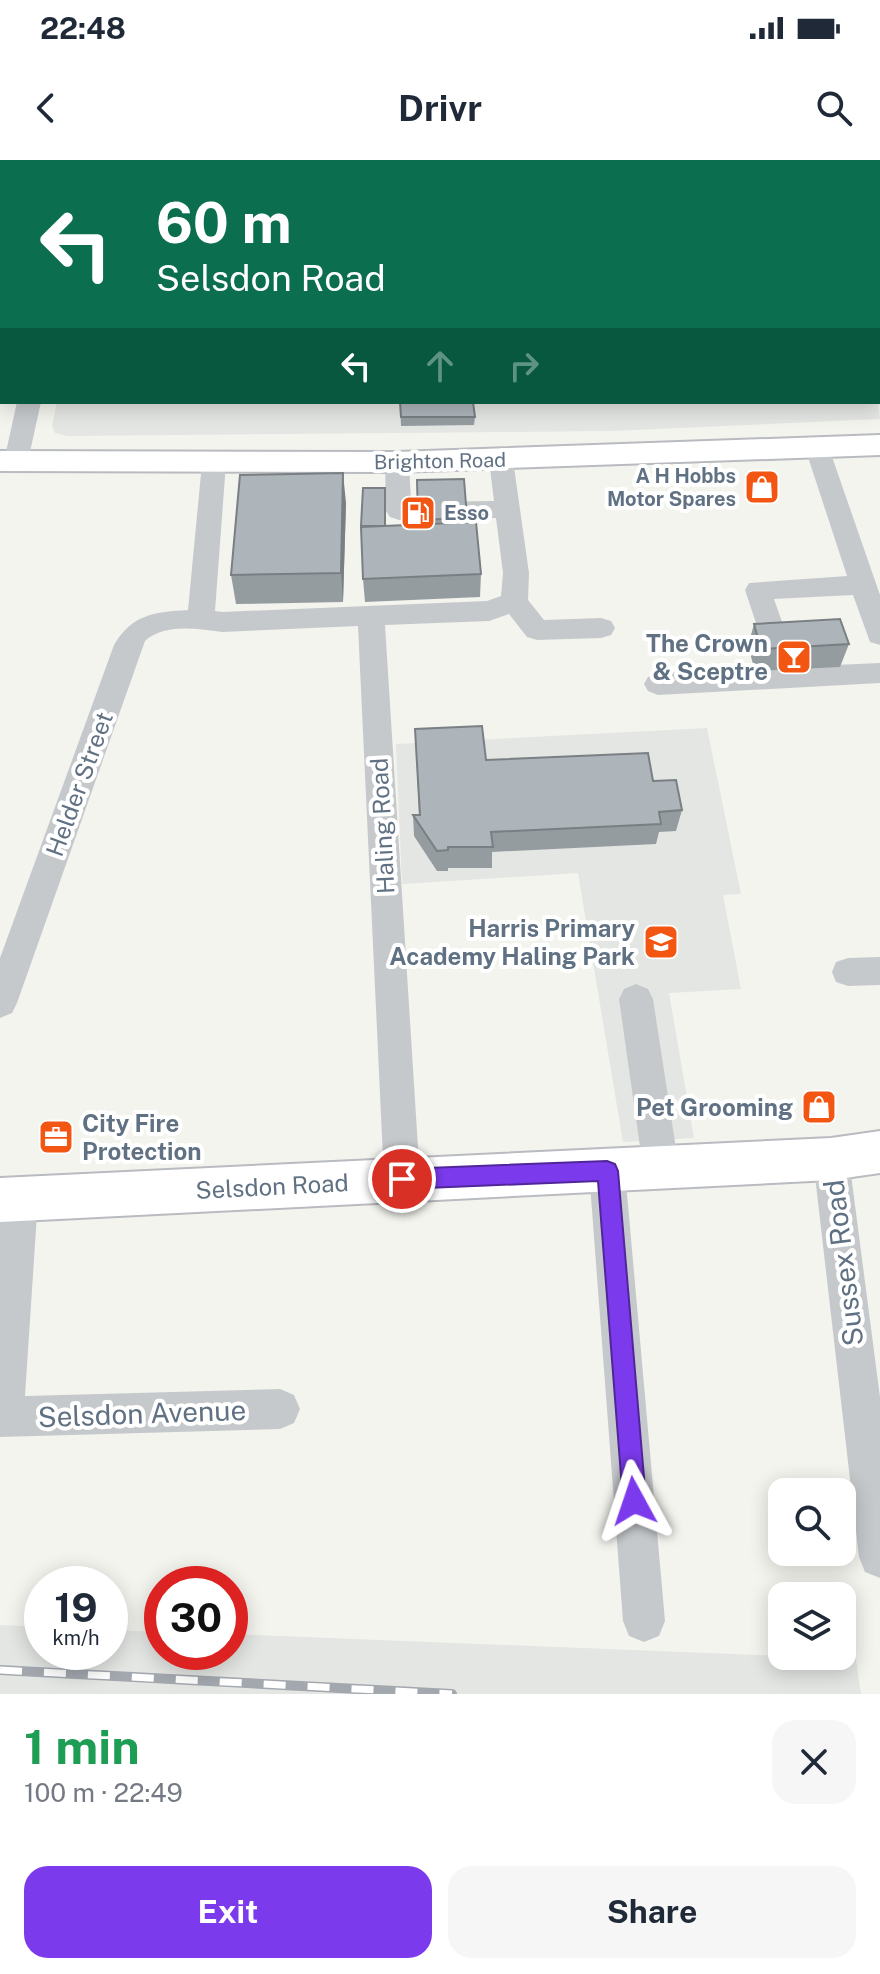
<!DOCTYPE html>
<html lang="en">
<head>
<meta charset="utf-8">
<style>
  body { margin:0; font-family:"Public Sans",sans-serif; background:#f6f6f7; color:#1f2937; height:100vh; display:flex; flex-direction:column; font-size:30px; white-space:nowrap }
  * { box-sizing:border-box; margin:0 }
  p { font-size:26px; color:#747a83 }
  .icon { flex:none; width:44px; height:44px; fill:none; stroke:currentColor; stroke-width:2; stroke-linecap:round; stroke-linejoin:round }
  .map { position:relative; height:1534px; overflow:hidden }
  .details { display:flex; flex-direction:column; background:#fff; flex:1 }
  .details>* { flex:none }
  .guide { position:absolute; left:0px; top:0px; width:880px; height:244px; box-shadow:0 4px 20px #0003; background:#0b6e4f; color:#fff; overflow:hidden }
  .buttons { position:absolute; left:768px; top:1318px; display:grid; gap:16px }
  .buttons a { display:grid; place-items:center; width:88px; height:88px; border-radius:16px; background:#fff; box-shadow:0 4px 20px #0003; font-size:40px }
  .speed { position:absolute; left:24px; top:1406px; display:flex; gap:16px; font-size:40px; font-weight:700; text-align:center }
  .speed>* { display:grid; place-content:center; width:104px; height:104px; border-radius:50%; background:#fff; box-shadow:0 4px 20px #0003; line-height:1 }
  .speed small { font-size:20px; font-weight:400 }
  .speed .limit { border:12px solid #d22; background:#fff; color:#111 }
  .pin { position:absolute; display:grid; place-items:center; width:68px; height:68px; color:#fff; margin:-34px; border:4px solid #fff; border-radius:50%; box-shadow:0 2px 8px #0007 }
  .me { position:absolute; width:88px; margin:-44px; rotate:355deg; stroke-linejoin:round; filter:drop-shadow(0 0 6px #0008) }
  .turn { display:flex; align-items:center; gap:28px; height:168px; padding:0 24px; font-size:36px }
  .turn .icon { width:104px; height:104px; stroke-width:2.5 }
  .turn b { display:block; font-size:56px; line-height:68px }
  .lanes { display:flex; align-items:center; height:76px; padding:0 24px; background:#0003; justify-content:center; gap:40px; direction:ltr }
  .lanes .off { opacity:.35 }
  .round { display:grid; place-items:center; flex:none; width:84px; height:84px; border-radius:24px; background:#f6f6f7 }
  .head { display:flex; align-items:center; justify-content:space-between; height:136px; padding:0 24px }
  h1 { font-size:48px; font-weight:700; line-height:60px; color:#1e9e55 }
  .button { display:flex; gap:16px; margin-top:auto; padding:16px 24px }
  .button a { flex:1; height:92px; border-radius:24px; background:#7c3aed; color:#fff; font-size:32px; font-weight:700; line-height:92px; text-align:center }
  .button a+a { background:#f6f6f7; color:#1f2937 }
  .status { display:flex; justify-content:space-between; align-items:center; height:56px; padding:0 40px; background:#fff; direction:ltr }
  .status svg { height:22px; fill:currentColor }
  header { display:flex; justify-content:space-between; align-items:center; height:104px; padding:0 24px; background:#fff; font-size:36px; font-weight:700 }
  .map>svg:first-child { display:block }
  .built { fill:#e4e6e3 }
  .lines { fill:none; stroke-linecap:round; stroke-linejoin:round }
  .major-casing { stroke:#b8bbbf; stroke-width:4 }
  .path { stroke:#bec0c2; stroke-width:4; stroke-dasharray:3 3; stroke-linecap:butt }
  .minor { fill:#c6c9cc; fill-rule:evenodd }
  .major { fill:#fff; fill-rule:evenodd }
  .rail-casing { stroke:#a3a8af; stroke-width:10 }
  .rail { stroke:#fff; stroke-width:7; stroke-dasharray:22; stroke-linecap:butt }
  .wall { fill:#959ca0 }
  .shaded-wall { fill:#797f82 }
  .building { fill:#adb5ba; stroke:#797f82; stroke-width:2 }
  .route { fill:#7c3aed; stroke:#51269a; stroke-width:2 }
  .labels { text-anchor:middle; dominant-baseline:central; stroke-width:8; stroke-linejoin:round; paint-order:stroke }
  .far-street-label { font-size:20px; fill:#607183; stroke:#fff }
  .far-poi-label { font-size:20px; font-weight:bold; fill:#607183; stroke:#fff; text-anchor:end }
  .poi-label { font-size:24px; font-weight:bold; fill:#607183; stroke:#fff; text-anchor:end }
  .street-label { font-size:24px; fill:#607183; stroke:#fff }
  .near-street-label { font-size:28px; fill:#607183; stroke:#fff }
</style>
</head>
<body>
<div class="status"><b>22:48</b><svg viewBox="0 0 49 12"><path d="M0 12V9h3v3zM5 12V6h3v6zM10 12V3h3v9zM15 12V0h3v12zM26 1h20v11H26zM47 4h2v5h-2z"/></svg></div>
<header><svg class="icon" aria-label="back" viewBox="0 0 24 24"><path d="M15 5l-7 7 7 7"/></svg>Drivr<svg class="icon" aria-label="search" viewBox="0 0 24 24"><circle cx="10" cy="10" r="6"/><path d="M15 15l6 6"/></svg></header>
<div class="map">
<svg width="880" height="1534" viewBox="0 0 880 1534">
  <rect width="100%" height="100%" fill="#f4f4ef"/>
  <path class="built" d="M336,0H880V25L878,2Z
    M878,239L880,259L613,271L67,276L55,273L52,266L57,242H878Z
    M707,568L741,734L723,735L741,829L669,833L694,978L623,982L578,713L402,724L396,584Z
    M0,1465L42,1467V1492H110V1470L162,1472V1492H230V1474L856,1499L861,1534H0Z"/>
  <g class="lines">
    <defs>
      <path id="major" d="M880,275V295L397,312L0,311V291L397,292Z
        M880,971V1013L831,1020L0,1062V1018L831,978Z"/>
    </defs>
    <use href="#major" class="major-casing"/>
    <path class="path" d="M79,1L94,0"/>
    <path class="minor" d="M44,0H64V2H44Z
      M210,0H234L209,2Z
      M0,16H2V28H0Z
      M0,158H2V172H0Z
      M17,242H41L28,301L25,307H7L4,301Z
      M817,280L826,282L829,288L880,435V485L870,482L853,435L774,439L782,462L778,469L768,472L758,469L745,430L749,423L847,416L805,288L808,282Z
      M501,292L510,294L513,300L529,413L528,440L544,460L601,458L611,461L615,468L611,475L601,478L537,480L527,477L509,454L489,461L385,465L420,1019L415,1031L402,1036L389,1031L384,1019L358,466L222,472C198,469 165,463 145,481L17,843L12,853L0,858V798L114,485C132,454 155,452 188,450L202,303L205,297H223L226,303L215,451L222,452L487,441L501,436L503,413L496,358L399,360L390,357L386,351L385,302L388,296H406L409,302L411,342L494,341L489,300L492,294Z
      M880,503V523L658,535L648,531L644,524L648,517L658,513Z
      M880,797V825L848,826L836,822L832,812L836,802L848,798Z
      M636,824L648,829L653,839L679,1008L674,1020L661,1025L648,1020L643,1008L619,839L624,829Z
      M831,982L844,987L849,999L880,1237V1418L865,1412L859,1397L813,999L818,987Z
      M607,994L620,999L625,1011L665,1461L659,1476L644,1482L629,1476L623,1461L589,1011L594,999Z
      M20,1022L33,1027L38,1039L25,1236L280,1229L294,1235L300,1249L294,1263L280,1269L0,1277V1062L2,1039L7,1027Z"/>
    <use href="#major" class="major"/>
    <defs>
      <path id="rail" d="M0,1510L452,1534"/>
    </defs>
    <use href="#rail" class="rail-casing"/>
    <use href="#rail" class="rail"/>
  </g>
  <path class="wall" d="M123,0H172V2H124Z
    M611,0H710L704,2H612Z
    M878,79H880V110L878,107Z
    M400,242L475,257L474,265L401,266Z
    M464,319L467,362L481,414L480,437L365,442L363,419L386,345V366L418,364L417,320Z
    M346,343L343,442L236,444L231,415Z
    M754,464L849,484L840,507L755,511L748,486Z
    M415,569L486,600L653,621L682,650L676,671L659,672L656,684L492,692V708H448V711H437L414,676L413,655H419Z"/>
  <path class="shaded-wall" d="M663,0H710L704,2H663Z
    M878,57H880V72L878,73Z
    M878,178H880V200L878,201Z
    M343,313L346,343L343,442L341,413Z"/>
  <path class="building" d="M878,24H880V57H878Z
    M878,140H880V178H878V158H880L878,156Z
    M400,242H473L475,257H401Z
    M343,313L341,413L231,415L240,315Z
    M464,319L467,358L418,360L417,320Z
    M363,328H385V366H361Z
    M476,362L481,414L363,419L361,367Z
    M840,459L849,484L761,489L754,464Z
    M482,566L486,600L648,593L653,621L676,620L682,650L659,652L661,664L491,672L493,687H448V690L437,691L413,655H420L415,569Z"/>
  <path class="route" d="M607,1001L615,1004L618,1011L646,1341L642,1350L634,1353L626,1350L623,1341L598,1021L402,1029L395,1026L392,1019L395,1012L402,1009Z"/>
  <defs>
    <symbol id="shop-square" viewBox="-11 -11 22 22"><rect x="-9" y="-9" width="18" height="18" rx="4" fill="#f25612" stroke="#fff"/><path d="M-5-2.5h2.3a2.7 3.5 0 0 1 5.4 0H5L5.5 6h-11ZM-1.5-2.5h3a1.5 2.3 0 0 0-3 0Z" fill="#fff"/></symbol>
    <symbol id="fuel-square" viewBox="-11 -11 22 22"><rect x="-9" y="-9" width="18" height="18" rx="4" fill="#f25612" stroke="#fff"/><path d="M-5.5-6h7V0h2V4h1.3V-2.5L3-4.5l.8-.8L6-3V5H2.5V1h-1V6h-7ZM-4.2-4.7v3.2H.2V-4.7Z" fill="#fff"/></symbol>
    <symbol id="bar-square" viewBox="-11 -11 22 22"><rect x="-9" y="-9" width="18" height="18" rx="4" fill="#f25612" stroke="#fff"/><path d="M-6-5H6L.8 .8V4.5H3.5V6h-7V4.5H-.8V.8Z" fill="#fff"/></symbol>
    <symbol id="school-square" viewBox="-11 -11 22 22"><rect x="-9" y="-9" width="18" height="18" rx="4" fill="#f25612" stroke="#fff"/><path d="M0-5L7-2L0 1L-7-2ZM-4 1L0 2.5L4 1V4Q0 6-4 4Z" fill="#fff"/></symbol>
    <symbol id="office-square" viewBox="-11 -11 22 22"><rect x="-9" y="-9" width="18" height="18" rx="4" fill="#f25612" stroke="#fff"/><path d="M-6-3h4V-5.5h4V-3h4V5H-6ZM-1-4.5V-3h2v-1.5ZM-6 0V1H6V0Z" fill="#fff"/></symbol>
  </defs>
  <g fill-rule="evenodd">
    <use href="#shop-square" x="742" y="307" width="40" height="40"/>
    <use href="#fuel-square" x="398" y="333" width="40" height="40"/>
    <use href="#bar-square" x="774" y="477" width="40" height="40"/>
    <use href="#school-square" x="641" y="762" width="40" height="40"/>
    <use href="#shop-square" x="799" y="927" width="40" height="40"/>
    <use href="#office-square" x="36" y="957" width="40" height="40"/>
  </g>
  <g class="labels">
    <g class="far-street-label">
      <text transform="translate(440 301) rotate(-1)">Brighton Road</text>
    </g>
    <g class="far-poi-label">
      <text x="736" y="316">A H Hobbs<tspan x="736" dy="23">Motor Spares</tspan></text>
      <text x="444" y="353" text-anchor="start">Esso</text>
    </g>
    <g class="poi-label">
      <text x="768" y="483">The Crown<tspan x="768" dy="28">&amp; Sceptre</tspan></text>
      <text x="635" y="768">Harris Primary<tspan x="635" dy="28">Academy Haling Park</tspan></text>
      <text x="793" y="947">Pet Grooming</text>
      <text x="82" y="963" text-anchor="start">City Fire<tspan x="82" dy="28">Protection</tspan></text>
    </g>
    <g class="street-label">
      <text transform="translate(79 624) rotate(-70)">Helder Street</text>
      <text transform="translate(382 666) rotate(-93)">Haling Road</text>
      <text transform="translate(272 1026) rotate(-3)">Selsdon Road</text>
    </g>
    <g class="near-street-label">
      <text transform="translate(843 1103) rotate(-97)">Sussex Road</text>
      <text transform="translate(142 1253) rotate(-2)">Selsdon Avenue</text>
    </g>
  </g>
</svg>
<div class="buttons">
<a><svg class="icon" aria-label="search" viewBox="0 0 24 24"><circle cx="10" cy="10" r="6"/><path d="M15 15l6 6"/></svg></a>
<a><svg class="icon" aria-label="layers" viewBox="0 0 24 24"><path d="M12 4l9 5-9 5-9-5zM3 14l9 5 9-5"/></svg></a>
</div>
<div class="speed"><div>19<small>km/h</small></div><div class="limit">30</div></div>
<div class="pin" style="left:402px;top:1019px;background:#d93025"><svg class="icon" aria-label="arrive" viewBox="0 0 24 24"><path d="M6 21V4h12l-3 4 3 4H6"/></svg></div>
<svg class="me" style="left:634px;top:1341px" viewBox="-20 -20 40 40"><path d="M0-17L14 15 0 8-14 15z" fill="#7c3aed" stroke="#fff" stroke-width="4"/></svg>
<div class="guide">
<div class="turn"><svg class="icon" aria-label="left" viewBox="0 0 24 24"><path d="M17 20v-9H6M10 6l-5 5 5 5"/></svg><div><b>60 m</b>Selsdon Road</div></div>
<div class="lanes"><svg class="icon" aria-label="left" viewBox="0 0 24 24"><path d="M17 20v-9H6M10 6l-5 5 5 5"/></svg><svg class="icon off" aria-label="ahead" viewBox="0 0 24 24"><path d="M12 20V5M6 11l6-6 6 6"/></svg><svg class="icon off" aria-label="right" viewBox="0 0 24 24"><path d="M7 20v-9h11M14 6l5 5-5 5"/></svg></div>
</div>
</div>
<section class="details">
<div class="head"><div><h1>1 min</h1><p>100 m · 22:49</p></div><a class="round"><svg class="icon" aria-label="close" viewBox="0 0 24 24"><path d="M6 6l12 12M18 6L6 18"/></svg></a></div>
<div class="button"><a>Exit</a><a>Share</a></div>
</section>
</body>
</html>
